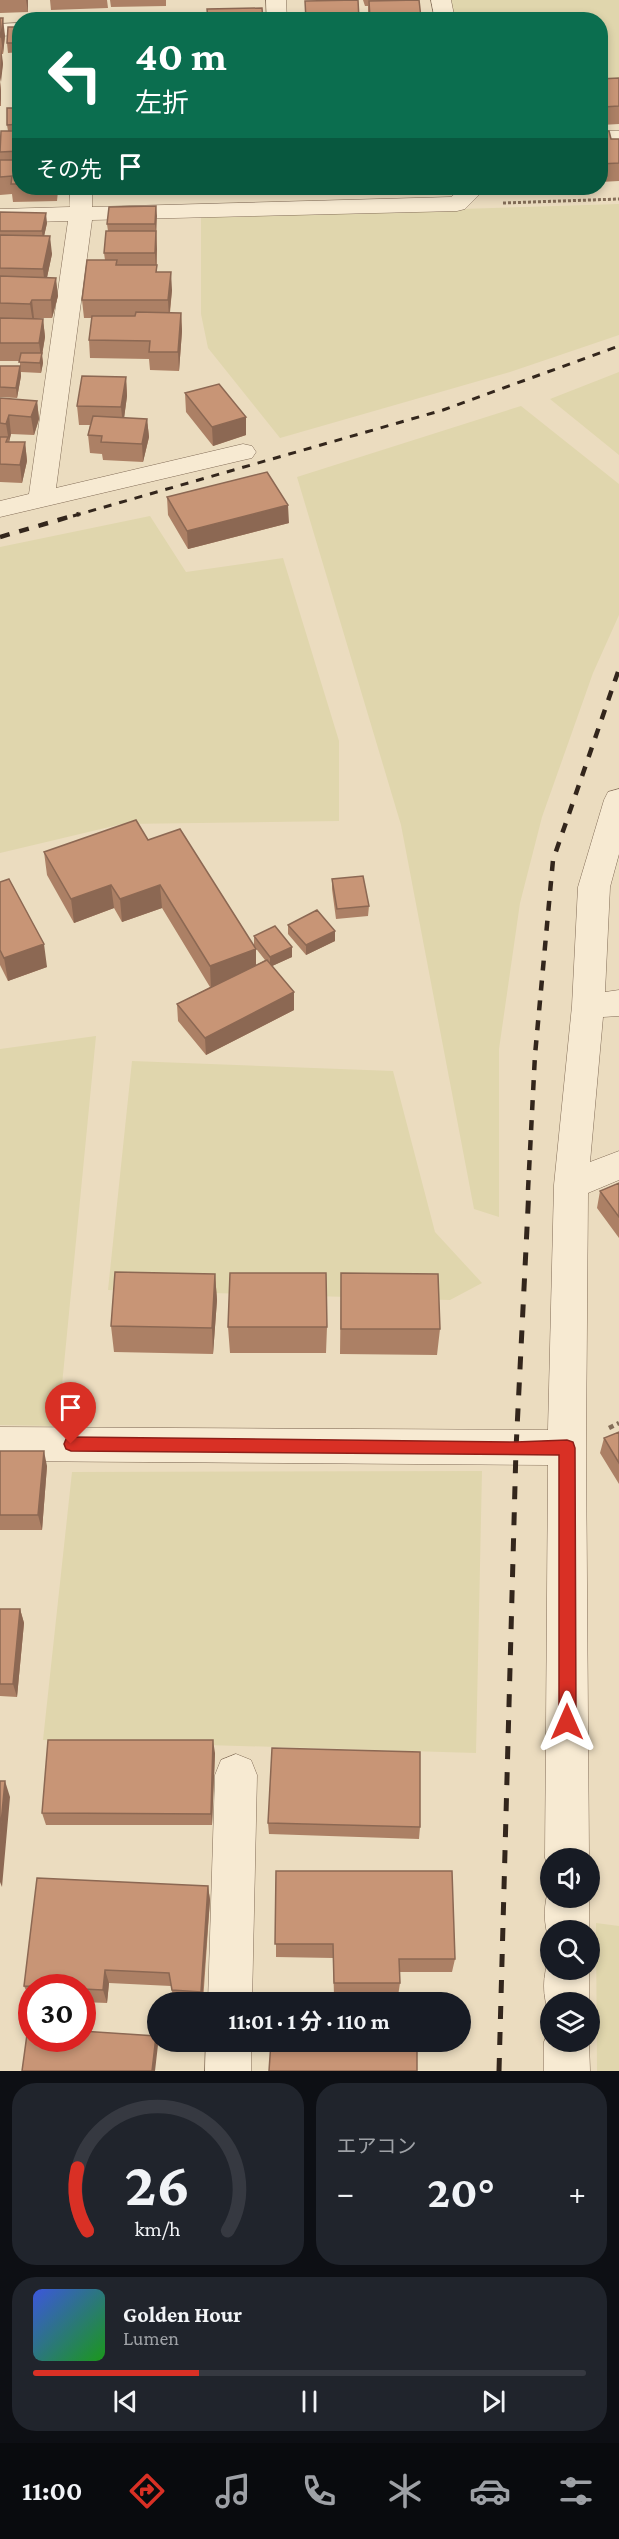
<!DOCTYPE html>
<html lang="ja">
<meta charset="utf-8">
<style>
:root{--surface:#171b24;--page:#20242c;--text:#f1f3f6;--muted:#9ea1a6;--line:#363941;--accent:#d93025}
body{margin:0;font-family:"Crimson Pro","Noto Sans JP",serif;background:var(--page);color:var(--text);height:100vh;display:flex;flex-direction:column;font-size:22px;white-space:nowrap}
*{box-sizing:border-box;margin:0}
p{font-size:20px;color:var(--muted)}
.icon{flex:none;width:33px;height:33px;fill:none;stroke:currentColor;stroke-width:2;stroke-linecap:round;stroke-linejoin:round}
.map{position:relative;height:2071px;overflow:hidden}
.side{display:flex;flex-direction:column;gap:12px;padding:12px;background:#0d0f14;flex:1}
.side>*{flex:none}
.top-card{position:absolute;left:12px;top:12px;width:596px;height:183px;border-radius:24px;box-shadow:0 3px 9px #0003;background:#0b6e4f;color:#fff;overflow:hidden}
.controls{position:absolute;left:540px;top:1848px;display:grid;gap:12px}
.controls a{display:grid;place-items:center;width:60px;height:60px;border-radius:50%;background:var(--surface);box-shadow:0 3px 9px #0003;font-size:30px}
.speed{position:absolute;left:18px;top:1974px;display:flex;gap:12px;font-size:30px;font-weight:700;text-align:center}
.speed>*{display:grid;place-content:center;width:78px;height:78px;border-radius:50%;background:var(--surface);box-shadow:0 3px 9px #0003;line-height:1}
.speed .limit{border:9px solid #d22;background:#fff;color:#111}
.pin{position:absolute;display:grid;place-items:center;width:51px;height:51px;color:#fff;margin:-62px -26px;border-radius:50% 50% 50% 0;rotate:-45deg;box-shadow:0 0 6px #0007}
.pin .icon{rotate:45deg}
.me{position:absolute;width:66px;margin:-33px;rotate:0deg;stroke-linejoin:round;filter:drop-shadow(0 0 4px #0008)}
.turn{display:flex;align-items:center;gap:21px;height:126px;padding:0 24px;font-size:27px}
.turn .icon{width:78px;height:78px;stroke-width:2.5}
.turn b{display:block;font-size:42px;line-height:51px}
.then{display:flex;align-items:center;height:57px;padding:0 24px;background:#0003;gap:12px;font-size:22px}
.big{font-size:45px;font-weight:700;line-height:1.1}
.side .card{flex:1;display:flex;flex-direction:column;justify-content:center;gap:9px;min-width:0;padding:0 21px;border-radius:24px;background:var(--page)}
.side .dial{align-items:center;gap:0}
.dial svg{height:156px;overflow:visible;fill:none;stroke:var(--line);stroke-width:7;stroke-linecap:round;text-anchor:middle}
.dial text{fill:var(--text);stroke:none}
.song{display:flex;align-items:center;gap:18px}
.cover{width:72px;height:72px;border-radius:9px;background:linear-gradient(135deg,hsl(230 70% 55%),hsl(120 70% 35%))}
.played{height:6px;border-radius:3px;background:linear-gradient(90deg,var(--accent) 30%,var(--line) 30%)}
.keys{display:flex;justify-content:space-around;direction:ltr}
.heat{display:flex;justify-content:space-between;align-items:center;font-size:33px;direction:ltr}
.side .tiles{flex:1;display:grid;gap:12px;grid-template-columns:1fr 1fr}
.card:last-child{grid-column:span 2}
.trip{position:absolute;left:147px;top:1992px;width:324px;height:60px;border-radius:30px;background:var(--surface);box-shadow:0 3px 9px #0003;font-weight:700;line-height:60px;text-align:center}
.dock{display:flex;height:96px;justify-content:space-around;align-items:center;background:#090b0e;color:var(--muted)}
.dock .icon{width:42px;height:42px}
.dock .on{color:var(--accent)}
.dock b{font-size:27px;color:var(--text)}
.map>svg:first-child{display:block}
</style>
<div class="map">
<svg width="619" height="2071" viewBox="0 0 619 2071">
<rect width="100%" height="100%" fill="#ebdcbf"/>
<path fill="#e0d6ad" d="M450,0H619V93H600V20L454,19Z
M619,204V335L510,372L280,438L208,348L201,314V217Z
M619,372V455L550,399Z
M521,406L619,484V615L593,673L542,817L520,903L499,1049V1217L474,1209L401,825L297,477Z
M150,516L186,572L283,558L339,741V821L122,824L0,853V547Z
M96,1036L58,1426L0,1425V1049Z
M132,1061L393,1071L435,1232L482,1283L450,1300L108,1290Z
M482,1471L476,1753L43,1740L72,1472Z
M596,1923L619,1926V2071H597Z"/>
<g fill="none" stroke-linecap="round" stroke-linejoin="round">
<defs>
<path id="minor" d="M266,0H286L287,20H267Z
M431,0H451L455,20H435Z
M20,23V35L0,36V24Z
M600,131H619V145H600Z
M70,188H92V207L451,197L462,188H486L465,209L457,211L92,220L56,488L243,444L252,446L256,452L252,458L243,460L0,517V501L29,494L68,221L0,223V209L70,207Z
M619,789V854L610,887L605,992L619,990V1016L603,1017L590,1162L619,1151V1180L588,1193L586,1447L589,1858H550V1870L545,1858L548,1465L0,1461V1427L548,1430L554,1185L572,1006L578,887L604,800L608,792Z
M236,1754L251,1760L257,1775L252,2002H208L215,1775L221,1760Z
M550,1885V1898H589V1930H550V1943C543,1924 543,1904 550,1885Z
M550,1956V1970H589V2002H550V2016C542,1996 542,1976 550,1956Z
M550,2027V2042H589L590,2071H544V2042Z
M206,2042H251V2071H205Z"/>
</defs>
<use href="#minor" stroke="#836d58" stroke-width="1"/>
<path stroke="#836d58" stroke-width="3" stroke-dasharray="3 2" stroke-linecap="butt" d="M503,203L619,199"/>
<path stroke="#836d58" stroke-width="4.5" stroke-dasharray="5 4" stroke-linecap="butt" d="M609,1428L619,1423"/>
<use href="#minor" fill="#f7ead2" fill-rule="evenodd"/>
<path stroke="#33261c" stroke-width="3" stroke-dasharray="8 8" stroke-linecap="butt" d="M73,516L443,410L619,346"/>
<path stroke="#33261c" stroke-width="4.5" stroke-dasharray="10 10" stroke-linecap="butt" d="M0,537L79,514
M528,1190L535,1055L553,860L619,669"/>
<path stroke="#33261c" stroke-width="5" stroke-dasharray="13 13" stroke-linecap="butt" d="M499,2071L516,1449L529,1188"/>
</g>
<path fill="#ac8065" d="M0,0H28V12L0,13Z
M50,0H107L108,8L51,10Z
M110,0H166V6L111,7Z
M363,0H419L421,20H368V6H365Z
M0,18L5,36L3,54H1L3,64L0,82L1,91V106H0Z
M20,27V52L8,53L7,43Z
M19,52L20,102L18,70Z
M619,78V124L601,125L600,79Z
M20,108V188H68V191H58L57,201L13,202L12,194L0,195V146L8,131L7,125Z
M600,131L611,139H619V181L600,182Z
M112,188H173V195H113Z
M210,188H260V191H210Z
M313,188H350L314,189Z
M156,206L157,272L172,290L170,313H181L182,331L179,371L150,370L149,359L90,358L89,340L92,318H84L82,300L105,260L104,253L108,231L107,224Z
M0,212L47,223L44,236L52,254L47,277L58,296L52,318H34L43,319L45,337L42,355L43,363L41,373L21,372V376L17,398L0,397V366H20V361H0Z
M126,377L127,396L124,418L147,419L149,437L143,462L103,460L102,454L90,453L88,435L90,425H79L77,406Z
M185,393L246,417V435L213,446L186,412Z
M0,398L37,401L39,419L34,435L11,434L9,442H25L27,461L22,483L0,482Z
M167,497L289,523L188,549L168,515Z
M148,840L256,965L265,960L254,946V936L292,947V957L272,966L294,992V1010L206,1055L178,1021L177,1004L210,987L162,908L122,922L114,908L74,923L47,875L44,852Z
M332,879L369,906L368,916L336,919L332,889Z
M0,882L47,967L8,981L0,965Z
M288,925L335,931V941L306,955L288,934Z
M619,1183V1238L597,1208L600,1191Z
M341,1273L440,1329L437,1355L340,1354Z
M215,1274L217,1300L213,1354L114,1352L111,1326Z
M228,1327H327L326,1353H230Z
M619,1432V1484L600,1453L604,1438Z
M0,1451L47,1466L42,1530H0Z
M0,1609H20L24,1623L17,1697L0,1696Z
M215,1753L212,1825H46L42,1813Z
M268,1823L420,1827L419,1839L269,1834Z
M276,1871L455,1959L452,1972H400V1983L398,1996H334L333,1958L276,1957Z
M208,1886L210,1900L203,2002H174L171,1986L109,1983L107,2003L82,2002V1988H32V1999H30L24,1986Z"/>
<path fill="#8c6853" d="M26,0H28V12Z
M3,18L5,36L3,54L1,37Z
M1,46L3,64L1,82L0,77Z
M0,81L1,91V106L0,99Z
M156,206L157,216L156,234L155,224Z
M46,213L47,223L43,241L42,231Z
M156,231L157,249L156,271L155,253Z
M50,236L52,254L45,287L43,269Z
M171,272L172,290L169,318L168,300Z
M56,278L58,296L52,318L51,300Z
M32,300L34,318L33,323L30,304Z
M181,313L182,331L179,371L178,352Z
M43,319L45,337L42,355L43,363L41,373L40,363L41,358L39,343Z
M20,366L21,376L17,398L16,388Z
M126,377L127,396L123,426L121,407Z
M37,401L39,419L34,435L31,417Z
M9,415L11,434L9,442L6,424Z
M246,417V435L213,446L212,427Z
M147,419L149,437L143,462L142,444Z
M25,442L27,461L22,483L20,465Z
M288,505L289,523L188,549L187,531Z
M111,885L114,908L74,923L71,899Z
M160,885L162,908L122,922L120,899Z
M335,931V941L306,955V945Z
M44,944L47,967L8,981L4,958Z
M292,947V957L270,967V957Z
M256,949V972L211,989L210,966Z
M294,992V1010L206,1055L205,1038Z
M215,1274L217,1300L213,1354L212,1328Z
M44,1451L47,1466L42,1530L38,1515Z
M20,1609L24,1623L17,1697L13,1684Z
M213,1740L215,1753L212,1825L211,1814Z
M5,1781L10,1797L2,1887L0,1882V1834Z
M208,1886L210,1900L202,2002L201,1992Z
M105,1970L109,1983L107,2003L103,1990Z
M156,2036L158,2045L155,2071H152Z"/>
<path fill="#c89576" stroke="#8c6853" stroke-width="1.5" d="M358,0L359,20H306L305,1Z
M419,0L421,18L370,19L369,1Z
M262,8L263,20H208L207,9Z
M69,17V20H23V18Z
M0,18H3L1,37H0Z
M8,27H20V43H7Z
M19,52L20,70H18Z
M619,78V106L603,107L600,100V79Z
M7,108H20V124L7,125Z
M1,131H20V151L0,152Z
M600,131H609L611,139H619V163L600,164Z
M0,160H20V184H11L12,176L0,177Z
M156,206L155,224H107L109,207Z
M0,212L46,213L42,231H0Z
M106,231H156L155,253H104Z
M0,235L50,236L43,269L0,268Z
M87,260H117L116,265H157L156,272H171L168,300H82Z
M0,276L56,278L51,300H32L30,304L0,303Z
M136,312L181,313L178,352H149L150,341L89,340L92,316H135Z
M0,318L43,319L39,343H0Z
M21,353H42L40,363L19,362Z
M0,366H20L16,388L0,387Z
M82,376L126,377L121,407L77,406Z
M219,384L246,417L212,427L185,393Z
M0,398L37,401L31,417L9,415L6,424L0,423Z
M93,416L147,419L142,444L101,442L102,436L88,435Z
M0,437H8L6,442H25L20,465L0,464Z
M267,472L288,505L187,531L167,497Z
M136,820L148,840L180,829L256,949L210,966L160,885L120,899L111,885L71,899L44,852Z
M363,876L369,906L337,909L332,879Z
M9,879L44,944L4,958L0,950V882Z
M317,910L335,931L306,945L288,925Z
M275,926L292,947L270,957L254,936Z
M267,960L294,992L205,1038L177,1004Z
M619,1183V1217L600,1191Z
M115,1272L215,1274L212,1328L111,1326Z
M230,1273H326L327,1327H228Z
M341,1273L438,1274L440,1329H341Z
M619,1432V1463L604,1438Z
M0,1451H44L38,1515H0Z
M0,1609H20L13,1684H0Z
M48,1740H213L211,1814L42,1813Z
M272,1748L420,1752V1827L268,1823Z
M0,1781H5L0,1834Z
M276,1871H452L455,1959H399L400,1983H334L333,1944H275Z
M37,1878L208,1886L201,1992L172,1990L169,1973L105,1970L103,1990L82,1989V1988L24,1986Z
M28,2027L32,2028V2038H82V2031L156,2036L152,2071H22Z
M271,2042H375L417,2044V2071H269Z"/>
<path fill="#d93025" stroke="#8d1f18" stroke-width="1.5" d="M71,1437L516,1442L567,1440L573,1442L575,1448L576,1722L573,1728L567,1730L561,1728L559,1722V1455L71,1451L66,1449L64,1444L66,1439Z"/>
</svg>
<div class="controls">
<a><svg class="icon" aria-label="sound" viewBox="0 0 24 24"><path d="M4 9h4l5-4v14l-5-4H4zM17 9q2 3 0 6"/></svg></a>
<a><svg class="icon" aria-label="search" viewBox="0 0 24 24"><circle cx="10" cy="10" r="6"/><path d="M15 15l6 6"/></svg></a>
<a><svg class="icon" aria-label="layers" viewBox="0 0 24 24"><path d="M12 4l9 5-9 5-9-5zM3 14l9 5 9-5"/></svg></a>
</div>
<div class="speed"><div class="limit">30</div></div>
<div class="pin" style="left:71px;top:1444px;background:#d93025"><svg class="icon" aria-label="arrive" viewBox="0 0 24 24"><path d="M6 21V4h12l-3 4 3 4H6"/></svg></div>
<svg class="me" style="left:567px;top:1722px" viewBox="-20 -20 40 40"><path d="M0-17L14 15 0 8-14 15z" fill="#d93025" stroke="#fff" stroke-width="4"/></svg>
<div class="trip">11:01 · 1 分 · 110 m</div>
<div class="top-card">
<div class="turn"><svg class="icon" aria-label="left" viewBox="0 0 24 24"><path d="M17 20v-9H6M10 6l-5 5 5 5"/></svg><div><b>40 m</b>左折</div></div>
<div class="then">その先<svg class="icon" aria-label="arrive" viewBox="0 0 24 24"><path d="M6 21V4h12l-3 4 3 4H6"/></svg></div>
</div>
</div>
<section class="side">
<div class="tiles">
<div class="card dial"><svg viewBox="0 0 100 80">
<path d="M14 69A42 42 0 1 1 86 69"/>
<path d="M14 69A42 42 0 0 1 9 37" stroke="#d93025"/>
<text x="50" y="56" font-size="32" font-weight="700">26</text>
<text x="50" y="72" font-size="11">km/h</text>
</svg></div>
<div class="card"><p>エアコン</p>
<div class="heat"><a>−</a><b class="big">20°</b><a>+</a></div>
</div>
<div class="card">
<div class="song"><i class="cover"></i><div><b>Golden Hour</b><p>Lumen</p></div></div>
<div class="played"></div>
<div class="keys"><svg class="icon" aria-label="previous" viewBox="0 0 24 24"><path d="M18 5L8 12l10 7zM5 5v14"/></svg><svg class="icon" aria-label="pause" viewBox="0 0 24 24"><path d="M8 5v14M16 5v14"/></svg><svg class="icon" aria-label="next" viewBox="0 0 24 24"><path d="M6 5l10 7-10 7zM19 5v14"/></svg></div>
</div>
</div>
</section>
<nav class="dock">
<b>11:00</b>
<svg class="icon on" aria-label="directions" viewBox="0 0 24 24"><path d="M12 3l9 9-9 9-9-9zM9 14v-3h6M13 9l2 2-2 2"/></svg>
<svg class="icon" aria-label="music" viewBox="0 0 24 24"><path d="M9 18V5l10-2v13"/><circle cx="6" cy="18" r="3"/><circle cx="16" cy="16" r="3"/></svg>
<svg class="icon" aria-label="phone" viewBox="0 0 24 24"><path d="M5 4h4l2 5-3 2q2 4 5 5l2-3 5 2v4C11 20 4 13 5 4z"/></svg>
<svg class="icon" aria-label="climate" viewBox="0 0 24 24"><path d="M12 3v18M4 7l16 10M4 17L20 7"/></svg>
<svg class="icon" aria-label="car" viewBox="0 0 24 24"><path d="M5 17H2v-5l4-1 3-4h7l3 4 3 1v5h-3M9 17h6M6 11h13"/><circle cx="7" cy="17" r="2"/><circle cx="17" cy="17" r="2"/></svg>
<svg class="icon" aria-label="filters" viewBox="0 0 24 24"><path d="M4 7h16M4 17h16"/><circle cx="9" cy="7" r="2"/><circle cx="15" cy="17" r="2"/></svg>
</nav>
